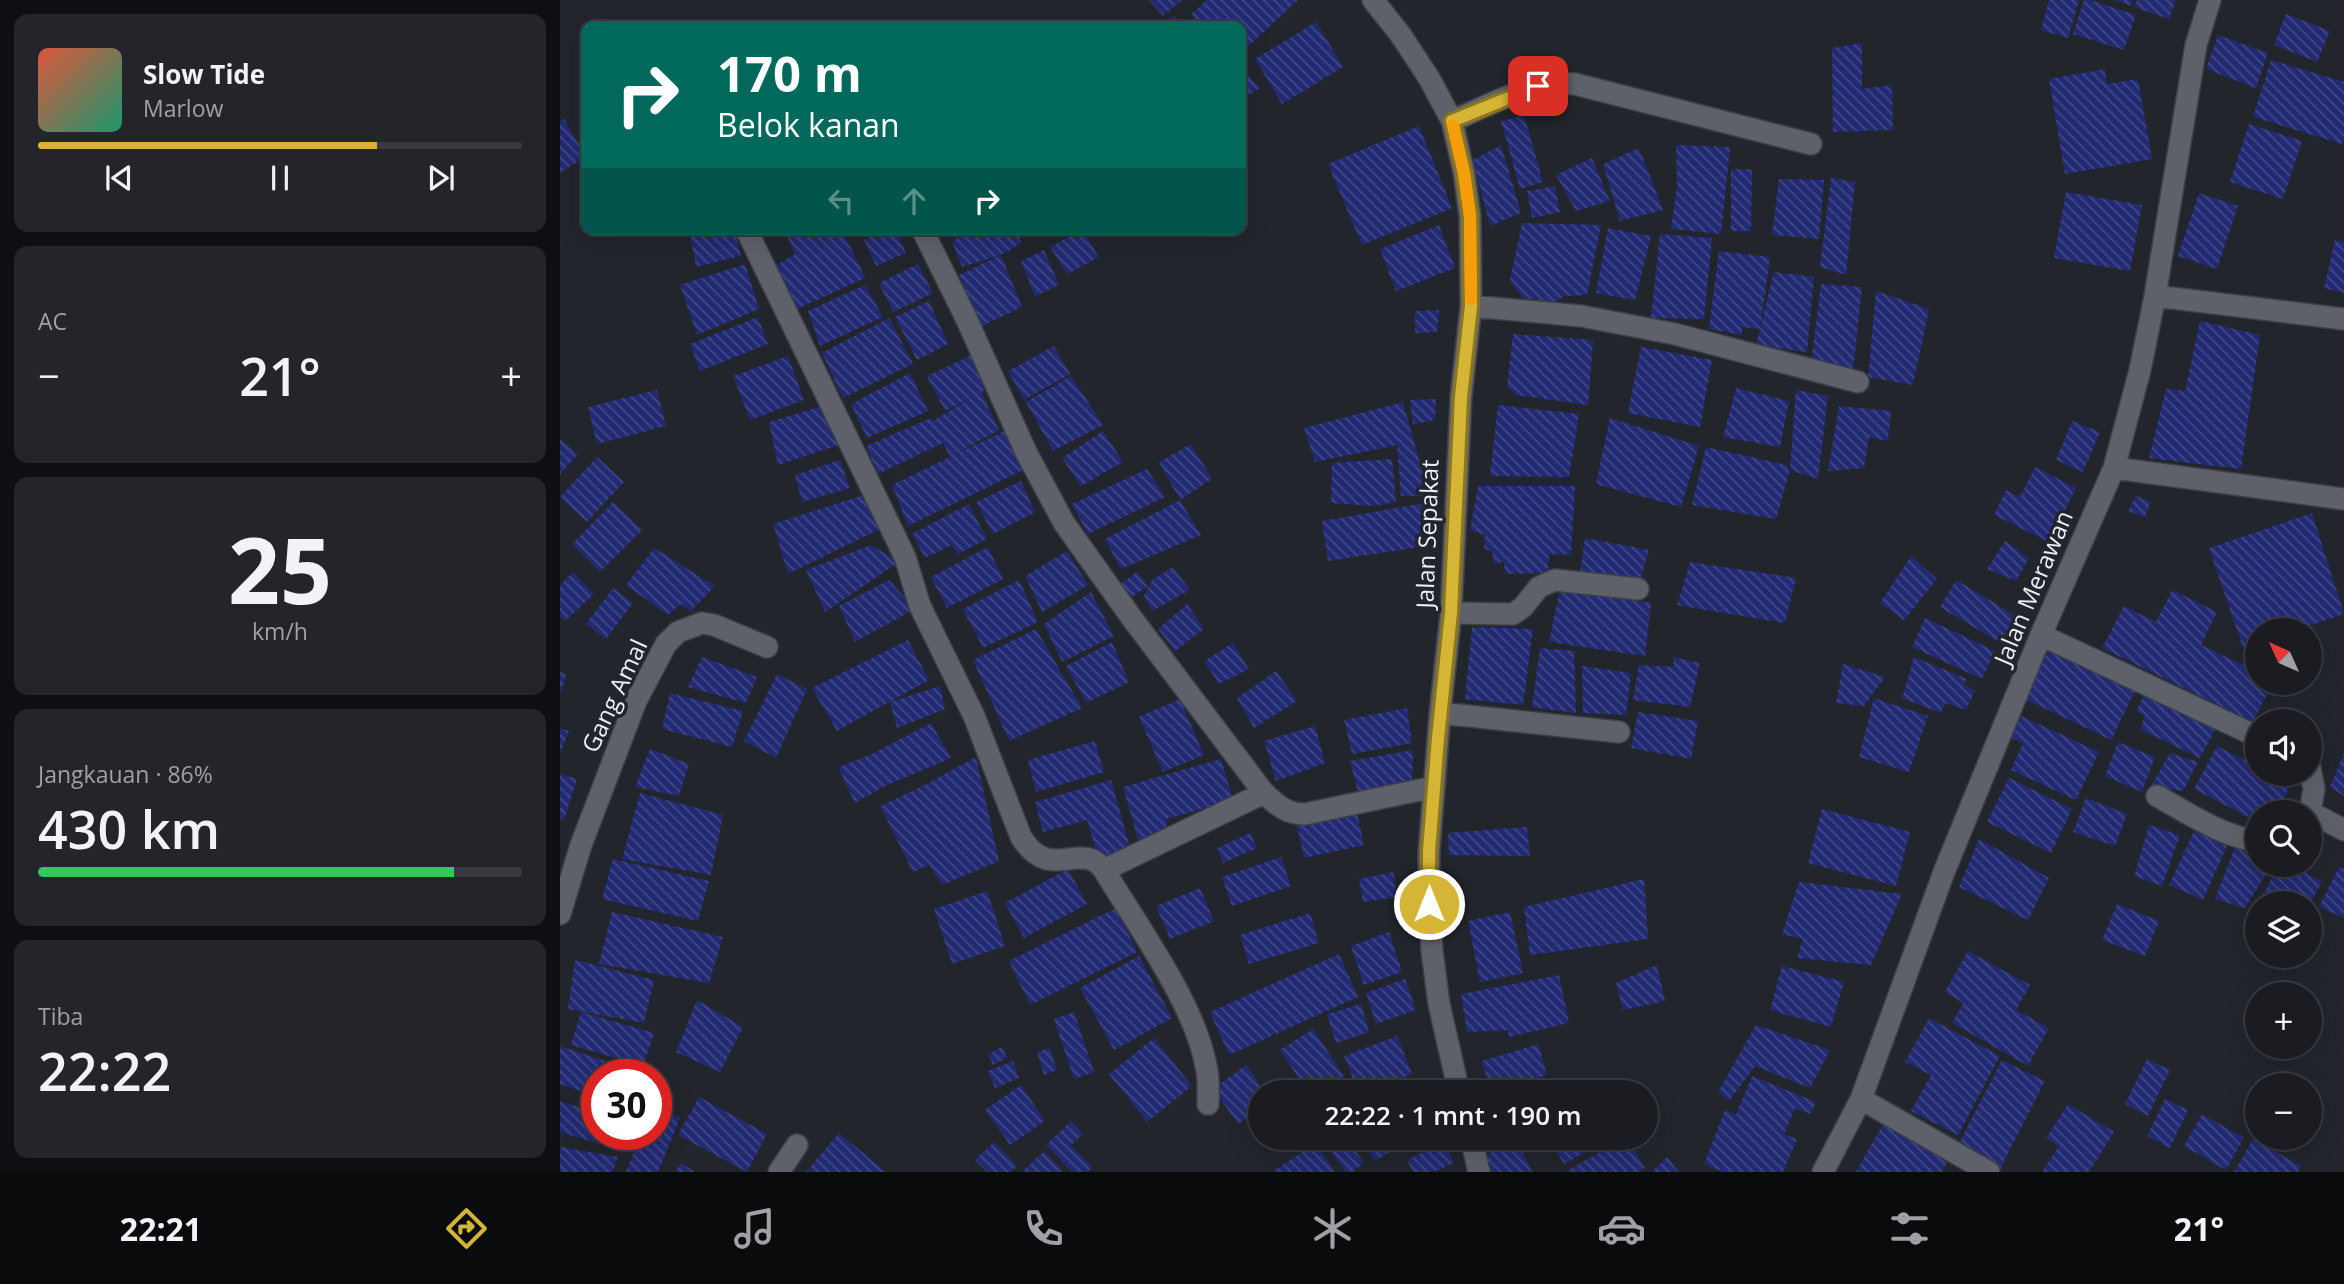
<!DOCTYPE html>
<html lang="id">
<meta charset="utf-8">
<style>
:root{--surface:#1a1c21;--page:#23252a;--text:#f1f3f6;--muted:#9fa1a5;--line:#383a3f;--accent:#d5b535}
body{margin:0;font-family:"Open Sans",sans-serif;background:var(--page);color:var(--text);height:100vh;display:flex;flex-direction:column;font-size:26px;white-space:nowrap}
*{box-sizing:border-box;margin:0}
p{font-size:23px;color:var(--muted)}
.icon{flex:none;width:38px;height:38px;fill:none;stroke:currentColor;stroke-width:2;stroke-linecap:round;stroke-linejoin:round}
.map{position:relative;flex:1;overflow:hidden}
.panel{display:flex;flex-direction:column;gap:14px;padding:14px;background:#0e0f12;width:560px}
.panel>*{flex:none}
.hud{position:absolute;left:21px;top:21px;width:665px;height:214px;border-radius:14px;box-shadow:0 7px 28px #0002,0 0 0 2px var(--line);background:#00695c;color:#fff;overflow:hidden}
.needle{width:46px;rotate:315deg}
.controls{position:absolute;left:1685px;top:618px;display:grid;gap:14px}
.controls a{display:grid;place-items:center;width:77px;height:77px;border-radius:50%;background:var(--surface);box-shadow:0 7px 28px #0002,0 0 0 2px var(--line);font-size:35px}
.speed{position:absolute;left:21px;top:1059px;display:flex;gap:14px;font-size:35px;font-weight:700;text-align:center}
.speed>*{display:grid;place-content:center;width:91px;height:91px;border-radius:50%;background:var(--surface);box-shadow:0 7px 28px #0002,0 0 0 2px var(--line);line-height:1}
.speed .limit{border:10px solid #d22;background:#fff;color:#111}
.pin{position:absolute;display:grid;place-items:center;width:60px;height:60px;color:#fff;margin:-30px;border-radius:14px;box-shadow:0 4px 10px #0006}
.me{position:absolute;width:77px;margin:-38px;rotate:0deg;stroke-linejoin:round;filter:drop-shadow(0 0 5px #0008)}
.turn{display:flex;align-items:center;gap:24px;height:147px;padding:0 21px;font-size:32px}
.turn .icon{width:91px;height:91px;stroke-width:2.5}
.turn b{display:block;font-size:49px;line-height:60px}
.lanes{display:flex;align-items:center;height:66px;padding:0 21px;background:#0003;justify-content:center;gap:35px;direction:ltr}
.lanes .off{opacity:.35}
.big{font-size:52px;font-weight:600;line-height:1.1}
.panel .tile{flex:1;display:flex;flex-direction:column;justify-content:center;gap:10px;min-width:0;padding:0 24px;border-radius:14px;background:var(--page)}
.panel .dial{align-items:center;gap:0}
.dial b{font-size:91px;line-height:1}
.song{display:flex;align-items:center;gap:21px}
.cover{width:84px;height:84px;border-radius:10px;background:linear-gradient(135deg,hsl(10 70% 55%),hsl(160 70% 35%))}
.played{height:7px;border-radius:4px;background:linear-gradient(90deg,var(--accent) 70%,var(--line) 70%)}
.keys{display:flex;justify-content:space-around;direction:ltr}
.heat{display:flex;justify-content:space-between;align-items:center;font-size:38px;direction:ltr}
.charge{height:10px;border-radius:5px;background:linear-gradient(90deg,#34c759 86%,var(--line) 0)}
.trip{position:absolute;left:688px;top:1080px;width:410px;height:70px;border-radius:35px;background:var(--surface);box-shadow:0 7px 28px #0002,0 0 0 2px var(--line);font-weight:600;line-height:70px;text-align:center}
.tabs{display:flex;height:112px;justify-content:space-around;align-items:center;background:#0a0b0d;color:var(--muted)}
.tabs .icon{width:49px;height:49px}
.tabs .selected{color:var(--accent)}
.tabs b{font-size:32px;color:var(--text)}
main{display:flex;flex:1;min-height:0}
.map>svg:first-child{display:block}
</style>
<main>
<section class="panel">
<div class="tile">
<div class="song"><i class="cover"></i><div><b>Slow Tide</b><p>Marlow</p></div></div>
<div class="played"></div>
<div class="keys"><svg class="icon" aria-label="previous" viewBox="0 0 24 24"><path d="M18 5L8 12l10 7zM5 5v14"/></svg><svg class="icon" aria-label="pause" viewBox="0 0 24 24"><path d="M8 5v14M16 5v14"/></svg><svg class="icon" aria-label="next" viewBox="0 0 24 24"><path d="M6 5l10 7-10 7zM19 5v14"/></svg></div>
</div>
<div class="tile"><p>AC</p>
<div class="heat"><a>−</a><b class="big">21°</b><a>+</a></div>
</div>
<div class="tile dial"><b>25</b><p>km/h</p></div>
<div class="tile"><p>Jangkauan · 86%</p><b class="big">430 km</b><div class="charge"></div></div>
<div class="tile"><p>Tiba</p><b class="big">22:22</b></div>
</section>
<div class="map">
<svg width="1784" height="1172" viewBox="0 0 1784 1172">
<defs>
<pattern id="building-back-hatch" width="6" height="6" patternUnits="userSpaceOnUse" patternTransform="scale(1.75)"><rect width="6" height="6" fill="#222a73"/><path d="M-1 5l2 2M0 0l6 6M5-1l2 2" fill="none" stroke="#424987"/></pattern>
</defs>
<rect width="100%" height="100%" fill="#22252c"/>
<path fill="url(#building-back-hatch)" d="M589,0H622L603,16Z
M647,0H738L681,53V26H642L631,14Z
M1489,0H1519L1508,38L1481,30Z
M1524,0H1530L1576,15L1564,50L1513,34Z
M1554,0H1573L1571,6Z
M1577,0H1616L1609,19L1574,7Z
M1726,14L1770,31L1757,62L1714,45Z
M614,16L623,26H603Z
M756,22L783,67L722,104L695,59Z
M1658,35L1708,53L1696,88L1646,69Z
M1302,43V89L1332,85L1333,130L1273,132L1272,48Z
M1711,60L1784,82V136L1782,144L1693,117Z
M681,67L700,88L681,100Z
M1545,69L1547,84L1578,79L1592,159L1505,174L1489,79Z
M964,115L983,182L960,189L941,121Z
M4,119L26,156L0,173V121Z
M1689,124L1742,141L1723,199L1670,182Z
M859,126L892,208L802,245L768,164Z
M941,145L961,213L930,226L913,160Z
M1116,145L1170,147L1161,234L1111,229L1117,186Z
M1079,148L1103,210L1060,221L1043,164Z
M1032,158L1050,201L1016,211L996,175Z
M1171,169H1192L1191,231H1171Z
M1271,178L1295,182L1286,275L1260,267Z
M1219,179L1264,180L1259,239L1212,235Z
M995,186L1000,212L972,218L967,191Z
M1506,192L1582,205L1570,271L1494,258Z
M1639,193L1678,206L1657,269L1618,256Z
M962,223L1041,225L1027,295L1004,296L995,302L963,298L950,280Z
M879,225L895,268L836,291L820,249Z
M1048,228L1091,236L1075,300L1036,293Z
M151,229H174L181,256L136,267L130,234Z
M224,229H282L305,278L237,309L217,265L235,254Z
M328,229H336L346,253L316,266L304,240Z
M383,229H397L387,237Z
M409,229H454L462,243L441,255L402,267L392,242Z
M522,230L539,257L507,274L490,247Z
M1100,234L1152,238L1144,319L1091,318Z
M1775,240L1784,242V293L1764,288Z
M484,250L499,285L475,296L461,261Z
M1159,251L1210,257L1200,329L1182,327V335L1149,329Z
M441,255L462,307L420,327L399,275Z
M185,264L199,309L137,335L120,285Z
M358,264L373,293L333,312L319,283Z
M1214,272L1254,277L1247,352L1196,345Z
M1261,284L1302,287L1293,373L1251,363Z
M305,285L323,317L260,346L248,311Z
M1316,291L1369,309L1353,385L1308,377Z
M369,301L388,344L357,360L335,317Z
M879,310L877,332L855,333V311Z
M198,317L208,344L140,371L130,344Z
M329,318L353,364L283,398L262,353Z
M1640,321L1700,335L1681,469L1589,458L1606,389L1625,391Z
M953,334L1033,340L1028,405L956,395L947,387Z
M494,346L510,374L464,400L448,371Z
M1081,347L1152,360L1140,427L1068,413Z
M412,355L427,389L421,392L439,430L395,454L445,431L465,469L348,526L332,485L390,457L383,443L318,474L306,446L371,418L373,421L414,396L385,411L367,376Z
M228,356L244,400L190,420L173,376Z
M350,373L368,411L307,438L291,404Z
M511,376L543,425L493,451L466,402Z
M1176,388L1229,401L1220,447L1163,437Z
M97,390L106,426L37,444L28,407Z
M1236,390L1268,396L1258,479L1230,470Z
M876,399L875,420L853,424L850,400Z
M843,402L869,496H841L837,445L755,462L744,428Z
M938,405L1019,414L1009,477L930,476Z
M263,406L279,445L218,465L209,422Z
M1279,406L1331,411L1328,441L1309,437L1304,468L1268,471Z
M1050,418L1139,446L1121,507L1036,484Z
M1512,421L1540,432L1523,472L1496,460Z
M543,431L563,462L521,486L502,458Z
M0,439L18,454L0,474Z
M631,444L652,479L620,500L641,535L561,569L545,539L620,500L599,462Z
M1146,447L1227,465L1230,470L1216,519L1132,505Z
M37,457L64,482L27,522L0,497Z
M832,459L836,502L813,506L771,503L772,463Z
M280,460L290,488L242,502L235,475Z
M1475,467L1516,488L1489,542L1434,515L1446,490L1460,497Z
M587,469L605,497L528,534L512,504Z
M461,481L475,512L433,534L416,502Z
M918,486H1015L1011,555L989,554L988,573L945,574L944,562L934,564L932,551L924,549L925,535L910,530Z
M304,495L320,529L228,574L213,524Z
M1576,496L1591,502L1585,517L1568,511Z
M53,502L82,530L40,572L12,544Z
M870,502L873,545L768,561L762,521Z
M409,504L427,539L398,554L392,545L365,558L352,534Z
M1752,513L1784,614L1737,630H1698V643L1683,648L1649,548Z
M1025,538L1089,550L1080,581L1020,574Z
M1445,541L1469,558L1456,581L1427,569Z
M311,545L339,562L265,612L246,570Z
M428,547L443,579L387,608L371,577Z
M94,548L155,586L131,611L121,604L108,615L66,585Z
M507,551L528,585L482,612L465,576Z
M1351,556L1377,579L1344,620L1320,603Z
M1130,562L1236,578L1225,623L1117,605Z
M613,567L630,590L592,611L584,596L592,580Z
M13,572L34,594L5,621L0,616V585Z
M577,572L588,586L570,598L560,584Z
M329,580L355,609L295,642L279,606Z
M459,580L478,622L423,648L403,609Z
M1396,580L1456,616L1440,643L1380,607Z
M53,588L73,603L46,639L26,624Z
M1000,589L1091,603L1085,656L989,642Z
M1612,590L1657,612L1641,645L1698,672V682H1713L1693,722L1542,648L1564,606L1596,622Z
M531,592L554,636L502,662L484,624Z
M627,604L644,629L615,651L598,629Z
M1365,618L1435,651L1422,679L1352,647Z
M912,627L973,629L963,705L905,699Z
M476,629L522,708L449,741L413,660Z
M348,640L369,680L277,731L252,688Z
M552,642L569,682L526,703L506,666Z
M673,643L689,669L659,684L644,661Z
M1490,647L1576,689L1551,740L1465,699Z
M980,648L1014,651L1016,713L972,707Z
M142,657L197,677L186,703L128,687Z
M1113,657L1140,663L1130,707L1073,700L1079,665L1114,667Z
M1354,657L1407,679L1403,684L1415,691L1406,710L1385,703L1381,713L1342,698Z
M1283,664L1325,677L1304,706L1276,703Z
M1022,666L1071,673L1066,715L1023,713Z
M716,671L737,701L694,728L677,698Z
M0,672L6,674L1,692H0Z
M217,674L247,689L216,758L184,741Z
M380,686L385,709L337,728L330,702Z
M1586,691L1658,724L1640,758L1581,730L1584,715L1576,711Z
M110,693L183,711L172,747L102,729Z
M1314,698L1368,716L1349,772L1299,757Z
M620,699L644,755L603,772L579,717Z
M847,708L852,743L792,754L784,720Z
M1078,712L1138,721L1131,759L1071,748Z
M1459,715L1539,752L1516,800L1451,770L1463,743L1449,737Z
M371,723L391,758L325,786L295,803L278,767L310,755Z
M755,726L765,763L716,781L704,741Z
M0,728L9,731L0,753Z
M535,741L544,772L476,792L468,760Z
M1558,742L1595,757L1582,792L1545,776Z
M1657,746L1698,767V774H1710L1731,784L1717,812H1698V822L1634,789Z
M90,749L129,764L119,796L75,787Z
M853,750L852,784L799,796L790,761Z
M1610,753L1638,762L1623,791L1591,786Z
M1784,753V796L1770,787Z
M416,757L439,861L382,885L369,865L353,872L320,806L359,788Z
M661,759L673,800L606,819L609,831L578,840L563,787Z
M0,774L17,779L4,820L0,819Z
M1449,778L1512,809L1491,853L1427,822Z
M551,780L571,851L539,860L527,820L483,832L475,802Z
M80,793L163,815L151,875L62,859Z
M1526,798L1567,814L1555,846L1513,832Z
M1262,809L1350,832L1336,886L1248,863Z
M797,812L804,845L744,858L737,825Z
M1589,825L1620,835L1602,886L1574,876Z
M967,827L970,856L889,855L888,833Z
M1634,831L1667,846L1643,900L1609,885Z
M690,833L697,848L663,863L657,848Z
M1419,839L1489,878L1468,920L1399,887Z
M1677,842L1698,848V864H1712L1685,908L1655,899Z
M721,857L731,886L672,906L662,877Z
M53,859L149,881L138,921L42,899Z
M1720,864H1730L1762,882L1750,903H1698Z
M1779,867L1784,869V918L1759,907Z
M508,869L527,904L464,938L445,903Z
M834,872L836,897L803,902L799,879Z
M1084,879L1088,939L970,955L964,907Z
M1239,882L1342,894L1311,965L1237,958L1243,939L1222,934Z
M640,888L654,921L610,939L596,906Z
M427,891L445,946L392,964L374,909Z
M1557,904L1599,921L1585,956L1542,940Z
M1698,904V929L1687,924Z
M556,908L577,952L470,1005L449,961Z
M52,912L163,937L149,983L39,964Z
M950,912L963,973L920,982L908,921Z
M750,913L759,943L689,964L680,935Z
M829,932L842,972L804,985L791,946Z
M1408,951L1470,985L1456,1010L1489,1028L1468,1066L1392,1023L1403,1003L1385,992Z
M779,954L798,997L669,1055L650,1012Z
M579,956L612,1018L554,1050L520,988Z
M15,960L94,980L84,1023L8,1009Z
M1097,965L1105,1001L1063,1010L1056,983Z
M1222,966L1284,982L1271,1027L1210,1010Z
M999,975L1009,1023L949,1037L948,1030L907,1032L901,994Z
M845,979L856,1010L816,1024L806,993Z
M137,1000L183,1027L160,1072L116,1052Z
M801,1004L809,1032L776,1043L767,1014Z
M21,1012L94,1033L83,1066L11,1045Z
M514,1012L534,1072L514,1079L494,1019Z
M1369,1018L1440,1056L1398,1135L1351,1111L1371,1075L1345,1062Z
M1196,1025L1270,1050L1250,1088L1195,1066L1169,1101L1158,1092Z
M753,1029L784,1076L760,1092H748L720,1050Z
M837,1036L852,1074L805,1092H798L784,1056Z
M594,1038L632,1086L587,1122L549,1074Z
M978,1044L987,1075L931,1092L922,1061Z
M0,1046L57,1065L54,1074H37V1096L0,1084Z
M442,1047L447,1058L433,1065L428,1054Z
M490,1048L497,1070L484,1075L477,1052Z
M1587,1059L1610,1070L1588,1116L1565,1104Z
M1442,1060L1485,1081L1439,1171L1396,1149Z
M453,1061L459,1078L435,1088L428,1071Z
M686,1065L705,1092H700V1108L678,1124L653,1089Z
M1192,1076L1256,1102L1250,1114L1235,1108L1224,1134L1237,1139L1223,1172H1164L1144,1164L1165,1110L1176,1115Z
M461,1085L485,1121L450,1145L425,1110Z
M139,1097L207,1134L187,1172L118,1135Z
M1605,1099L1628,1110L1610,1148L1587,1136Z
M0,1101L37,1113V1134H50L47,1146L0,1132Z
M1508,1104L1554,1132L1529,1172H1482L1499,1146L1486,1138Z
M96,1106L120,1118L98,1172H66L81,1134H96Z
M1642,1114L1684,1138L1666,1170L1624,1146Z
M511,1121L523,1134L511,1145L532,1167L527,1172H512L486,1145Z
M1323,1124L1388,1160L1382,1172H1296Z
M279,1133L326,1172H246Z
M800,1138H852L815,1161Z
M989,1138H1051L1004,1164Z
M1065,1138H1068L1085,1168L1079,1172H1005Z
M1693,1139L1741,1166L1738,1172H1674Z
M787,1140L804,1163L792,1172H786L771,1152Z
M957,1140L972,1172H930L922,1157Z
M434,1142L457,1166L451,1172H427L415,1160Z
M884,1142L894,1163L874,1172H853L847,1160Z
M756,1143L775,1172H712Z
M0,1147L58,1157L52,1172H0Z
M484,1151L504,1172H462Z
M1107,1157L1119,1172H1092Z
M121,1163L135,1172H115Z"/>
<g fill="none" stroke-linecap="round" stroke-linejoin="round">
<defs>
<path id="street" d="M813,0L840,34L869,78L892,121L904,173L910,216L911,306L901,397L891,613L880,713L869,851V904L872,951L879,1004L899,1092
M892,121C930,105 974,79 1015,84L1251,144
M186,229L345,557L360,606L414,716L461,837C491,885 521,838 544,870C578,927 637,1006 647,1071C649,1082 648,1093 648,1104
M362,229L407,320L466,452L504,523L571,617L704,793C717,805 726,814 745,814L874,787
M1595,296L1784,319
M911,306L1021,316L1115,334L1298,382
M1554,468L1784,499
M891,613L953,614L963,607L979,587L995,580L1078,589
M1481,635L1698,737
M880,713L1059,732
M1750,768L1754,789L1750,812L1784,830
M1597,796C1628,813 1663,837 1698,841
M544,870L704,793
M0,914L21,845L76,701L106,644L118,632L142,623L154,625L207,647
M1301,1099L1429,1172
M911,1138L919,1172
M219,1172L237,1145
M1263,1172L1301,1099L1384,872L1481,635L1554,468L1580,370L1595,296L1636,45L1650,0"/>
</defs>
<use href="#street" stroke="#3d3f45" stroke-width="24"/>
<use href="#street" stroke="#5e6169" stroke-width="21"/>
</g>
<g fill="none" stroke-linecap="round" stroke-linejoin="round">
<defs>
<path id="route" d="M869,904V851L878,738L891,613L901,397L911,306L910,216L904,173L892,121L978,86"/>
</defs>
<use href="#route" stroke="#8a7622" stroke-width="18"/>
<use href="#route" stroke="#d5b535" stroke-width="12"/>
<path stroke="#f59e0b" stroke-width="12" d="M893,125L904,173L910,216L911,299"/>
</g>
<g text-anchor="middle" stroke-width="7" stroke-linejoin="round" paint-order="stroke">
<g font-size="24" fill="#eceef3" stroke="#22252c">
<text transform="translate(868 534) rotate(-88)" y="8">Jalan Sepakat</text>
<text transform="translate(1474 588) rotate(-67)" y="8">Jalan Merawan</text>
<text transform="translate(55 696) rotate(-65)" y="8">Gang Amal</text>
</g>
</g>
</svg>
<div class="controls">
<a><svg class="needle" viewBox="-14 -14 28 28"><path d="M0-13l5 13h-10z" fill="#e53935"/><path d="M0 13l5-13h-10z" fill="#9fa1a5"/></svg></a>
<a><svg class="icon" aria-label="sound" viewBox="0 0 24 24"><path d="M4 9h4l5-4v14l-5-4H4zM17 9q2 3 0 6"/></svg></a>
<a><svg class="icon" aria-label="search" viewBox="0 0 24 24"><circle cx="10" cy="10" r="6"/><path d="M15 15l6 6"/></svg></a>
<a><svg class="icon" aria-label="layers" viewBox="0 0 24 24"><path d="M12 4l9 5-9 5-9-5zM3 14l9 5 9-5"/></svg></a>
<a>+</a>
<a>−</a>
</div>
<div class="speed"><div class="limit">30</div></div>
<div class="pin" style="left:978px;top:86px;background:#d93025"><svg class="icon" aria-label="arrive" viewBox="0 0 24 24"><path d="M6 21V4h12l-3 4 3 4H6"/></svg></div>
<svg class="me" style="left:869px;top:904px" viewBox="-20 -20 40 40"><circle r="17" fill="#d5b535" stroke="#fff" stroke-width="3"/><path d="M0-11L8 9 0 5-8 9z" fill="#fff"/></svg>
<div class="trip">22:22 · 1 mnt · 190 m</div>
<div class="hud">
<div class="turn"><svg class="icon" aria-label="right" viewBox="0 0 24 24"><path d="M7 20v-9h11M14 6l5 5-5 5"/></svg><div><b>170 m</b>Belok kanan</div></div>
<div class="lanes"><svg class="icon off" aria-label="left" viewBox="0 0 24 24"><path d="M17 20v-9H6M10 6l-5 5 5 5"/></svg><svg class="icon off" aria-label="ahead" viewBox="0 0 24 24"><path d="M12 20V5M6 11l6-6 6 6"/></svg><svg class="icon" aria-label="right" viewBox="0 0 24 24"><path d="M7 20v-9h11M14 6l5 5-5 5"/></svg></div>
</div>
</div>
</main>
<nav class="tabs">
<b>22:21</b>
<svg class="icon selected" aria-label="directions" viewBox="0 0 24 24"><path d="M12 3l9 9-9 9-9-9zM9 14v-3h6M13 9l2 2-2 2"/></svg>
<svg class="icon" aria-label="music" viewBox="0 0 24 24"><path d="M9 18V5l10-2v13"/><circle cx="6" cy="18" r="3"/><circle cx="16" cy="16" r="3"/></svg>
<svg class="icon" aria-label="phone" viewBox="0 0 24 24"><path d="M5 4h4l2 5-3 2q2 4 5 5l2-3 5 2v4C11 20 4 13 5 4z"/></svg>
<svg class="icon" aria-label="climate" viewBox="0 0 24 24"><path d="M12 3v18M4 7l16 10M4 17L20 7"/></svg>
<svg class="icon" aria-label="car" viewBox="0 0 24 24"><path d="M5 17H2v-5l4-1 3-4h7l3 4 3 1v5h-3M9 17h6M6 11h13"/><circle cx="7" cy="17" r="2"/><circle cx="17" cy="17" r="2"/></svg>
<svg class="icon" aria-label="filters" viewBox="0 0 24 24"><path d="M4 7h16M4 17h16"/><circle cx="9" cy="7" r="2"/><circle cx="15" cy="17" r="2"/></svg>
<b>21°</b>
</nav>
